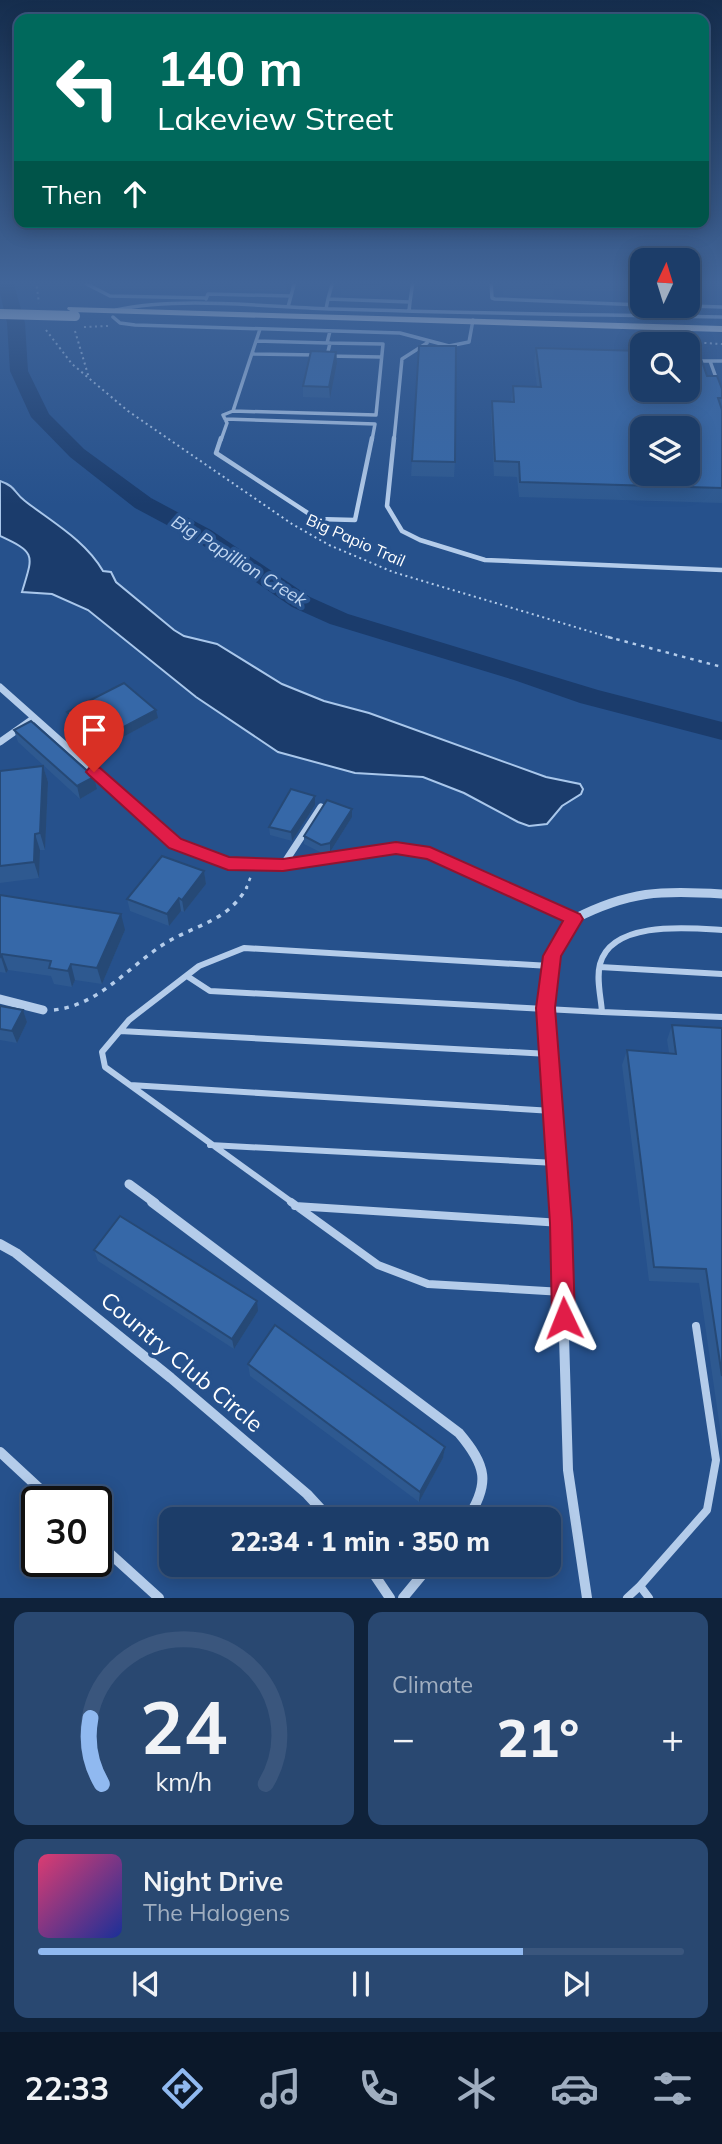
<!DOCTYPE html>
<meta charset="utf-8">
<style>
:root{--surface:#1c3d69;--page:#294871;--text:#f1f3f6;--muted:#a0aec0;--line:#3a567d;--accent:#90b9f0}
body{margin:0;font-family:Mulish,sans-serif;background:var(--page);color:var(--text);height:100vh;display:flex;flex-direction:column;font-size:26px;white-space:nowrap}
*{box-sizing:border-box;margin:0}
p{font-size:23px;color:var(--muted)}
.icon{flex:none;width:38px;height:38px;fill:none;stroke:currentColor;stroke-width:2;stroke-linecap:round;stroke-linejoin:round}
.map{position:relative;height:1598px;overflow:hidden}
.side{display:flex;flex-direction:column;gap:14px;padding:14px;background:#0f223a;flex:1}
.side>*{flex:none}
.top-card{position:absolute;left:14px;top:14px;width:695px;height:214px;border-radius:14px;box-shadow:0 4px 18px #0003,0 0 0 2px var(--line);background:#00695c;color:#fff;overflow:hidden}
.needle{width:46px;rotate:4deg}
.buttons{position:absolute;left:630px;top:248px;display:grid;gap:14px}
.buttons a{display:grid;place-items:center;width:70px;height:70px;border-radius:14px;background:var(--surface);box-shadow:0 4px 18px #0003,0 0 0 2px var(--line);font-size:35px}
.speed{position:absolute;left:21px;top:1486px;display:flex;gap:14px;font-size:35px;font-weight:700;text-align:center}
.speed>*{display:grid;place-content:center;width:91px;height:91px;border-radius:50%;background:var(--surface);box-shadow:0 4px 18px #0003,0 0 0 2px var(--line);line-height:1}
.speed .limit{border:4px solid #111;border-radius:10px;background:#fff;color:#111}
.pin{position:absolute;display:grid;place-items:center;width:60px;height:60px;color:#fff;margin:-72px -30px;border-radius:50% 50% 50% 0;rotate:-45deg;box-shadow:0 0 7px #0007}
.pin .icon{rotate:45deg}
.me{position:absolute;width:77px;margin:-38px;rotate:358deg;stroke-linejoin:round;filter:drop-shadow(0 0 5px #0008)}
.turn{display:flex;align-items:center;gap:24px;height:147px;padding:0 28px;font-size:32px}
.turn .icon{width:91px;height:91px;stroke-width:2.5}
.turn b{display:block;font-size:49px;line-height:60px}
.then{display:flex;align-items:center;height:66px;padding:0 28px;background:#0003;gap:14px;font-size:26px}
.big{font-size:52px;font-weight:800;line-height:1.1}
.side .card{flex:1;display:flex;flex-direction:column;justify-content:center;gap:10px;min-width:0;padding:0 24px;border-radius:14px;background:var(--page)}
.side .dial{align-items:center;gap:0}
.dial svg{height:182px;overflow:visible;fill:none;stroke:var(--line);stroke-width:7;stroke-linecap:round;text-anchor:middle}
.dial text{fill:var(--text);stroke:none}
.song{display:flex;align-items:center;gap:21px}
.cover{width:84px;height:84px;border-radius:10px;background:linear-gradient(135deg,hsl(340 70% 55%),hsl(230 70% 35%))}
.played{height:7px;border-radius:4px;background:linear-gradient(90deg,var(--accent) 75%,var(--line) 75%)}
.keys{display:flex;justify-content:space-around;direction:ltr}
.heat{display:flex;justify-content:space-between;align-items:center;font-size:38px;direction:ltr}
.side .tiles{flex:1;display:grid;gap:14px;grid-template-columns:1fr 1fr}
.card:last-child{grid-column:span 2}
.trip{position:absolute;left:159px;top:1507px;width:402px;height:70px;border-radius:14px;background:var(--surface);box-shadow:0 4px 18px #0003,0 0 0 2px var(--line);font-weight:800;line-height:70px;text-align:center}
.menu{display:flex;height:112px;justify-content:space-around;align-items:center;background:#0b182a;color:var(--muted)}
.menu .icon{width:49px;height:49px}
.menu .current{color:var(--accent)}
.menu b{font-size:32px;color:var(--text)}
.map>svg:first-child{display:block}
</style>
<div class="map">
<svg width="722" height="1598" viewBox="0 0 722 1598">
<rect width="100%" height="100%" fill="#26518c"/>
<path fill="#1b3c6c" stroke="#a9c7eb" stroke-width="2" d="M0,481C17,487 13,492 25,501C52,522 85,540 103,571L111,572L116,582L174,630L184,636L217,644L282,684L324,701L369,713L546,777L580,784L583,789L581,794L562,806L547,824L529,826L518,822L464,793L423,777L355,773L278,752L196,697L88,610L52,594L22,592C33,555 37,553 0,536Z"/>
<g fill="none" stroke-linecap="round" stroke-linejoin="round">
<path fill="#1b3c6c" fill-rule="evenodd" d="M0,281H13L25,323L28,371L49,414L84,449L151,498L211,530L310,597L348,614L598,690L722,722V740L580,703L514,680L330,624L292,607L195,540L135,508L70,457L31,417L10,371L7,323L0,293Z"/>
<path stroke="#b4ccea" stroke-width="2" stroke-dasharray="2 3.5" stroke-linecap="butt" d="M36,281L39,303
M84,327L109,326
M46,330L72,364L128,411L292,524L329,545L393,572L615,639
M75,331L89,378
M633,339L722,344"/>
<path stroke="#b4ccea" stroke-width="2.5" stroke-dasharray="3.5 5" stroke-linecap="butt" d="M608,637L722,667
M246,889L251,876"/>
<path stroke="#b4ccea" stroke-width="3.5" stroke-dasharray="4.5 6" stroke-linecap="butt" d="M54,1010C99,1005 127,968 164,944C194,925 228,922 247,887"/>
<path stroke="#b4ccea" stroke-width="3.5" d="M81,281L110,296L206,298
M491,281L492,298L495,299L642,305
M291,296L295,281
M206,299L208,294L291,296L288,307
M328,299L333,281
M410,302L413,281
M688,306L722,307
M326,309L328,299L410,302L409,311
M116,310C178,296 268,307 334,309C463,313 592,315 722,317
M113,317L120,323L135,325L400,333L449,346L469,342L473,320
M260,329L233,411L376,415L383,344L327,343L330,331
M256,341L327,343
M330,343L327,356L381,357
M252,354L317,355
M688,361H722
M710,361L722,394
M225,419L375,424L372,440
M221,440L227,423L223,415L233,411
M394,440L402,359L427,343"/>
<path stroke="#b4ccea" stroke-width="4.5" d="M221,438L216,453L317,519L355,520L372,438
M394,438L387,506L402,531L420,540L485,560L722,570"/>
<path stroke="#b4ccea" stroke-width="6" d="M600,967L722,974
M187,976L210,991L602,1012C601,997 596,979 600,964C612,920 689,928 722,930
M602,1012L722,1017
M120,1031L549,1054
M130,1085L553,1111
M210,1145L556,1163
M293,1203L105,1067L102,1052L129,1020L199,966L244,948L550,966"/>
<path stroke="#b4ccea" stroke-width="8" d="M291,1202L378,1265L428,1284L563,1292
M295,1206L561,1223
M640,1586L707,1510L716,1460L696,1326
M627,1598L640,1586L649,1598"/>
<path stroke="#b4ccea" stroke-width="7" d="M0,687L175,843L228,863L253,866L283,865L396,848L430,853L509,889
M0,742L34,718
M283,865L321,807"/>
<path stroke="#b4ccea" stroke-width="9" d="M505,887L574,919
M574,919C629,891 661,890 722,894
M0,999L43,1010
M129,1184L155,1203
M560,1203L546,1008L552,955L574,919"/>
<path stroke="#b4ccea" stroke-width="10" d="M152,1202L459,1433C486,1465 491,1483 467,1519
M560,1202L568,1470L587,1598
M0,1244L16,1253L171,1378L307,1494L330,1519
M0,1452L54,1502
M96,1541L159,1598
M367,1564L390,1598
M403,1598L431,1564"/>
<path fill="#f8fafe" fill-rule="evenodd" d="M68,307L722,326V332L72,312L67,309Z"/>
<path stroke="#f8fafe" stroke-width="10" d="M0,314L75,316"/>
</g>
<path fill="#2e5990" d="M111,281H205L201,290L112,288Z
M232,281H290L287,292L233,290Z
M341,281H382L380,296L341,295Z
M503,281H642V292L554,289L553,297L503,295Z
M419,346L455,462L454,477L411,476Z
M536,348L707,376L722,389V503L519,497L517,477L494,476L491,415L492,401L511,402L513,386L537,387L534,362Z
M336,352L337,363L330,398L303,397V386Z
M67,712L158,718L101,749L69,720Z
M14,730L94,777L97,789L80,799L18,742Z
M43,766L48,782L45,850H40L39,878L0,883V771Z
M315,796V805L292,841L270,835L269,827Z
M352,817L330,852L322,853L304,844V836Z
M204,871L206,884L184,912L181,911L169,926L130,911L127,899Z
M0,895L125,930L102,984L75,980L72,987L54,984L51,976L8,970L6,973L0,972Z
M0,1006L23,1010L27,1022L17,1043L0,1040Z
M672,1025L722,1028V1442L699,1283L649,1281L622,1065L627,1050L669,1053L667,1040Z
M94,1250L258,1311L234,1349L98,1261Z
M248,1364L445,1447L443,1458L419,1502L250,1376Z"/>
<path fill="#264976" d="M200,281H205L201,290Z
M286,281H290L287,292Z
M336,352L337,363L330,398L329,387Z
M156,710L158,718L101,749L99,740Z
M43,766L48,782L45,850L40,833Z
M94,777L97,789L80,799L77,786Z
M315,796V805L292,841L291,832Z
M352,809V817L330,852V843Z
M35,834L40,850L39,878L34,862Z
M204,871L206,884L184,912L182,900Z
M179,898L181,911L169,926L167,914Z
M121,914L125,930L102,984L97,968Z
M2,954L8,970L6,973L1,957Z
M71,964L75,980L72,987L68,971Z
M23,1010L27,1022L17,1043L12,1031Z
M257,1301L258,1311L234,1349L232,1339Z
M445,1447L443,1458L419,1502L420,1492Z"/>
<path fill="#3668a8" stroke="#264976" stroke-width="2" fill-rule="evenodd" d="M341,281H380V284L340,283Z
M505,281H554V284L505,282Z
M419,346H456L455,462L412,461Z
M536,348L642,351V390H688V352L699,353L707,376H717L722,389V398H718L722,410V488L520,482L519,462L495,461L492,401L514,402L513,386L541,387ZM642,429H688V474H642Z
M311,351L336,352L329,387L303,386Z
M124,683L156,710L99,740L67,712Z
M31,721L94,777L77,786L14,730Z
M43,766L40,833L35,834L34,862L0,866V771Z
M291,789L315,796L291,832L269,827Z
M327,800L352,809L330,843L321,845L304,836Z
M162,856L204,871L182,900L179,898L167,914L127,899Z
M0,895L121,914L97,968L71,964L68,971L49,968L51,961L2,954L0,957Z
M0,1006L23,1010L12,1031L0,1029Z
M672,1025L722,1028V1376L706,1269L654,1267L627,1050L676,1054Z
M120,1216L257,1301L232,1339L94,1250Z
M275,1325L445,1447L420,1492L248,1364Z"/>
<linearGradient id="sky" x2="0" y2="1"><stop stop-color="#152d4d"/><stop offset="0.56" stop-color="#416599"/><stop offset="1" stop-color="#416599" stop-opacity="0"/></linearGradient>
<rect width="722" height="505" fill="url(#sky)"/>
<path fill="#e11d48" stroke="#92132f" stroke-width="2" d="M94,766L100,768L181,839L229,857L283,859L396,842L430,847L580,914L583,919L561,956L555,1008L572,1223L575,1318L572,1326L564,1329L555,1326L552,1318L550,1223L536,1008L543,956L563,921L427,859L396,854L283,871L228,870L169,848L89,775L86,772L89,768Z"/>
<g text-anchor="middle" stroke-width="7" stroke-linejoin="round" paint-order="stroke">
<g font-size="16" fill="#fff" stroke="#26518c">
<text transform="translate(356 540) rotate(24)" y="6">Big Papio Trail</text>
</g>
<g font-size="18" font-style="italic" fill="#c0d6f1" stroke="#26518c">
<text transform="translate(239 561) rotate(32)" y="6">Big Papillion Creek</text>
</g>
<g font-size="23" fill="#fff" stroke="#26518c">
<text transform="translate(182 1362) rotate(40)" y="8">Country Club Circle</text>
</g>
</g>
</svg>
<div class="buttons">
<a><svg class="needle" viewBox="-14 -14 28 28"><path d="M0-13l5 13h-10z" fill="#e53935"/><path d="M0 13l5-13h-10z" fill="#a0aec0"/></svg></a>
<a><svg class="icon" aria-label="search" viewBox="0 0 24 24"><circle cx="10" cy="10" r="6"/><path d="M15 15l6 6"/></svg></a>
<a><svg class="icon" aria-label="layers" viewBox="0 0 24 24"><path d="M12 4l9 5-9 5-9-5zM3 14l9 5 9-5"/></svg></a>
</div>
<div class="speed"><div class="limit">30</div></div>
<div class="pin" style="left:94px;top:772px;background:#d93025"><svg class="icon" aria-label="arrive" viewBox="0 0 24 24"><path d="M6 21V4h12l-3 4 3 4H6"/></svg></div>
<svg class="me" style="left:564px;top:1318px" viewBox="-20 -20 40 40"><path d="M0-17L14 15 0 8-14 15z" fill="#e11d48" stroke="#fff" stroke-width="4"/></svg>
<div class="trip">22:34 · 1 min · 350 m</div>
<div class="top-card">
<div class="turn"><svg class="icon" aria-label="left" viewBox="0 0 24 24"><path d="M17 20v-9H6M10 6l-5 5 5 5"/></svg><div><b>140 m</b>Lakeview Street</div></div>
<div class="then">Then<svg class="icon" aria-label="ahead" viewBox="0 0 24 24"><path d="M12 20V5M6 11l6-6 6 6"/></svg></div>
</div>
</div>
<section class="side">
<div class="tiles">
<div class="card dial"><svg viewBox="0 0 100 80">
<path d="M14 69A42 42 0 1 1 86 69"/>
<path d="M14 69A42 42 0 0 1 9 40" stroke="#90b9f0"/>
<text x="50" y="56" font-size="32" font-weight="700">24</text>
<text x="50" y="72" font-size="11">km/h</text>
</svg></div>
<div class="card"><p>Climate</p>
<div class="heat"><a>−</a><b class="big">21°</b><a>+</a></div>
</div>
<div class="card">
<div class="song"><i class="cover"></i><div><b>Night Drive</b><p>The Halogens</p></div></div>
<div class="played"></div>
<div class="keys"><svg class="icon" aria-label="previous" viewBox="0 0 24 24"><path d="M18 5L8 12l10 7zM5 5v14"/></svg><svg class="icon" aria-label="pause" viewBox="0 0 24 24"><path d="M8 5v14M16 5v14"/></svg><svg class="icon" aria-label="next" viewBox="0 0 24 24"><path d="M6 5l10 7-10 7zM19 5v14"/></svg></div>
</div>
</div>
</section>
<nav class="menu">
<b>22:33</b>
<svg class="icon current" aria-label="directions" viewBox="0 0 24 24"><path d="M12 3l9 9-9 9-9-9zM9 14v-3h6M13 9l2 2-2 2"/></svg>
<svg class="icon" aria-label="music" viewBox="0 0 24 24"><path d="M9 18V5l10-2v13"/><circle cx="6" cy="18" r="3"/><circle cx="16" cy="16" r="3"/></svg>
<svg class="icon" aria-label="phone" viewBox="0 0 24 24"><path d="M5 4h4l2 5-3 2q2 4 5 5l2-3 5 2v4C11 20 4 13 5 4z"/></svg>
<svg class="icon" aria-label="climate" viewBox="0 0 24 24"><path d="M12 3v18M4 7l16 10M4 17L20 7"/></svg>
<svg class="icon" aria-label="car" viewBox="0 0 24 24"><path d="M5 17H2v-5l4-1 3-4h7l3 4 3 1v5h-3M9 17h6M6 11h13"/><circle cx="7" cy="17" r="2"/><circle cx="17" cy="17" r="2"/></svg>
<svg class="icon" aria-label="filters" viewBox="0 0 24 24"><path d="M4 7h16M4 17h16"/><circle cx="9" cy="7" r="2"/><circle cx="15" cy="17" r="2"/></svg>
</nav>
